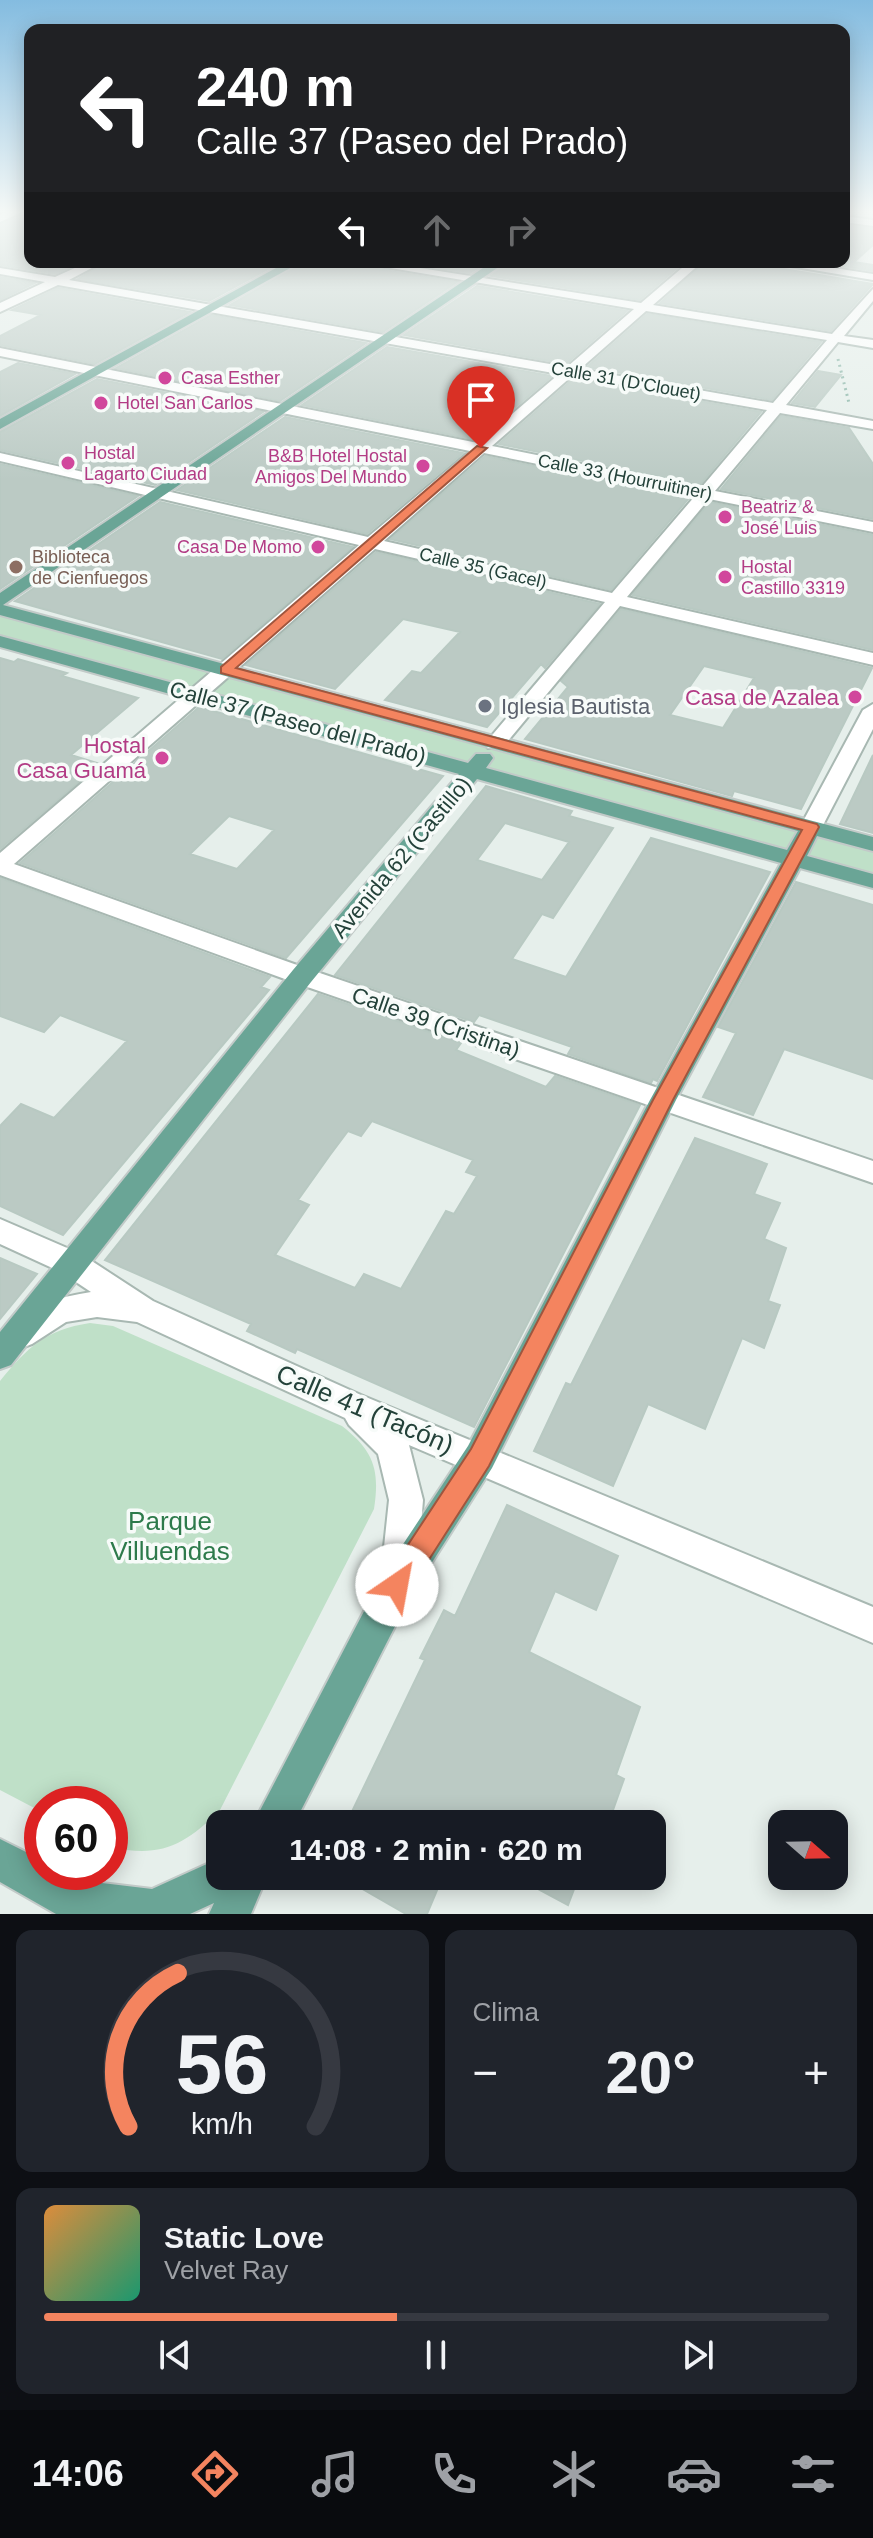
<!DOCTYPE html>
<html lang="es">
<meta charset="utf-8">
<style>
:root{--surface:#171b24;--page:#20242c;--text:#f1f3f6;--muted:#9ea1a6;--line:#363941;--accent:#f4845f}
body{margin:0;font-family:Arial,sans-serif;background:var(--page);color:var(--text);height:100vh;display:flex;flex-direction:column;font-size:30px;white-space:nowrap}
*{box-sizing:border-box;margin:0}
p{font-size:26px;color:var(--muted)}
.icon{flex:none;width:44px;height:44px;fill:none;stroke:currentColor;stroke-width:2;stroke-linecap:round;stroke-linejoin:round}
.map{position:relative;height:1914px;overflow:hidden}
.drawer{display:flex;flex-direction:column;gap:16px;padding:16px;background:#0d0f14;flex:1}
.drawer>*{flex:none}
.guide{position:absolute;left:24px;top:24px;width:826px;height:244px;border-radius:16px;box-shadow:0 4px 20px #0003;background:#202124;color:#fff;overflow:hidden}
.needle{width:52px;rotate:110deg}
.buttons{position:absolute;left:768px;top:1810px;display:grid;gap:16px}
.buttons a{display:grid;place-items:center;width:80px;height:80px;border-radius:16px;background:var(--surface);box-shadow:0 4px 20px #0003;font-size:40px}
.speed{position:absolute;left:24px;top:1786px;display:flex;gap:16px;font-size:40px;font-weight:700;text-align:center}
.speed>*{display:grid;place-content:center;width:104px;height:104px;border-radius:50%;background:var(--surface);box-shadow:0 4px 20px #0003;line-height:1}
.speed .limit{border:12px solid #d22;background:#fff;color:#111}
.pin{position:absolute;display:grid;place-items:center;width:68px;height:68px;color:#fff;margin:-82px -34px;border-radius:50% 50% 50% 0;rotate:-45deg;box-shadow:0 0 8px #0007}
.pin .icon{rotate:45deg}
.me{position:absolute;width:88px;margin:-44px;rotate:33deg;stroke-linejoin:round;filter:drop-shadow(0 0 6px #0008)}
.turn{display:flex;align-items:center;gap:28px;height:168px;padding:0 40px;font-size:36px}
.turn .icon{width:104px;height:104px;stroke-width:2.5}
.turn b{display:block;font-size:56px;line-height:68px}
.lanes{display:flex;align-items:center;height:76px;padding:0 40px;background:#0003;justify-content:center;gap:40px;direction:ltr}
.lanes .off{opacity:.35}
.big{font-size:60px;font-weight:700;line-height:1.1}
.drawer .card{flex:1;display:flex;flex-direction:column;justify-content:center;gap:12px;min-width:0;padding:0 28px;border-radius:16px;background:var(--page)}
.drawer .dial{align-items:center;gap:0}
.dial svg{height:208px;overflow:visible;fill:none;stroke:var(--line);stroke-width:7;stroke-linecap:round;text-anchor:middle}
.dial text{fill:var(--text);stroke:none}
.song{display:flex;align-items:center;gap:24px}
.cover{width:96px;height:96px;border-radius:12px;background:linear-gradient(135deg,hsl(30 70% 55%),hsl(160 70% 35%))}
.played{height:8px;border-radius:4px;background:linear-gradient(90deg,var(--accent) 45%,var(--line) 45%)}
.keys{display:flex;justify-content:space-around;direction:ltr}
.heat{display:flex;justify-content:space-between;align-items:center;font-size:44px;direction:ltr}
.drawer .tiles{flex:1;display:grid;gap:16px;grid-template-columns:1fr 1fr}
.card:last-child{grid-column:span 2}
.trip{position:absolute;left:206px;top:1810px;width:460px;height:80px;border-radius:16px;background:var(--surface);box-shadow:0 4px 20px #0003;font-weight:700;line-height:80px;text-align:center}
.tabs{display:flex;height:128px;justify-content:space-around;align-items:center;background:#090b0e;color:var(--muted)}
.tabs .icon{width:56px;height:56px}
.tabs .active{color:var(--accent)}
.tabs b{font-size:36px;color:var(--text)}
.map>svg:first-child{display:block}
</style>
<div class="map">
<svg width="873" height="1914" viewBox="0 0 873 1914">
<rect width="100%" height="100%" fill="#e6efeb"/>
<path fill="#bfe0c8" d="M0,616L873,851V873L0,635Z
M90,1323L113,1326L342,1426C374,1451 380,1470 374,1509L220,1810C184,1846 160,1858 110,1847V1804H42V1812L0,1790V1381C28,1347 45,1330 90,1323Z"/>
<path fill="#bbcac4" stroke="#b8c9c2" stroke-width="2" fill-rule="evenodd" d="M25,212H30V262H81L55,274L0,265V225Z
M844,225L873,229V245L854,262L873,265V271L815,262H844Z
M106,262H281L209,301L78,279Z
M304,262H352L354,265L457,282L383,332L230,305Z
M401,262H487L470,273Z
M509,262H684L640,300L491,276Z
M705,262H742L873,284L831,331L660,303Z
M0,277L35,283L0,300Z
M477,286L627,311L566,364L404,335Z
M58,288L190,312L95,364L0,345V336L41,315L12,310Z
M647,314L821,342L772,400L587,367Z
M211,315L366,343L280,401L116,368Z
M387,347L552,376L477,440L302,405Z
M18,363L75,374L0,416V372Z
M818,371L841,375L815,407L792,403Z
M97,379L263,412L155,485L0,450V432Z
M573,379L761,412L700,485L499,444Z
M781,416L849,428L873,464V519L721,489Z
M285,417L463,453L367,534L177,490Z
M485,456L689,498L611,590L390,539Z
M0,464L138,496L0,589Z
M160,502L353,547L222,659L15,601Z
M710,502L873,535V650L632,595Z
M376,552L600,604L545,668L541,664L487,727L385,700L412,671L421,673L460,632L403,619L335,689L246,665Z
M621,609L872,668L801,809L734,791L732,796L525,739L568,687L561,681ZM704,666L754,678L723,728L670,715Z
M0,658L14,662L18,659L67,673L62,676L138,698L71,755L100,764L0,849Z
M199,707L443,776L286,958L20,863ZM229,816L274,830L237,869L190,854Z
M873,755V833L840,824Z
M486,786L572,811L569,816L613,828L553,918L542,914L512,959L566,977L651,838L770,872L657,1081L653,1079L651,1083L568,1054L572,1047L479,1015L474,1022L335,975ZM505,823L569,842L542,880L477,860Z
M0,878L270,977L261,987L269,990L63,1235L0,1206V1126L21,1104L54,1118L127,1041L60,1015L44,1032L0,1016Z
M796,882L873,905V1079L784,1049L753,1115L703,1097L736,1033L718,1027Z
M318,994L461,1043L456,1050L546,1087L555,1076L640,1105L474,1427L297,1349L295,1353L247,1331L251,1324L105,1260ZM372,1121L473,1160L466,1172L477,1176L454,1214L446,1211L401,1289L364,1274L355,1288L275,1255L309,1205L298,1200L330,1155L348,1131L361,1136Z
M695,1138L767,1164L754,1194L780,1203L764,1239L786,1248L768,1301L780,1305L764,1348L742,1338L705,1429L648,1404L613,1486L534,1451L566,1383L571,1385Z
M0,1258L37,1274L0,1319Z
M507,1505L618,1556L596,1610L555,1591L529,1652L640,1707L616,1775L624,1779L608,1824H346L425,1660L420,1658L444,1610L455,1616Z
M340,1876H443L427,1914H406Z
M514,1876H579L568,1905Z"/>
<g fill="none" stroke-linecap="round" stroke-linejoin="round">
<defs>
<path id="minor" d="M7,212H22L0,222V215Z
M844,216L873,220V226L844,222Z
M88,262H103L69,280L567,367L634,309L355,262H382L641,303L689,262H702L653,305L832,334L873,289V301L844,336L873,340V348L838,342L786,405L873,421V429L780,413L715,491L873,522V532L709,499L627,597L873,653V665L620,606L502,748H488L485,744L488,740L605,602L375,549L14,864L311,970L873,1161V1183L293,982L0,875V853L359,545L0,461V453L368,537L470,451L0,356V348L478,443L559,374L58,285L0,312V303L45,282L0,274V268L55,277ZM646,311L827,340L773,403L580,369ZM572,376L767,410L701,488L492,446ZM484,453L695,496L612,593L384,541Z
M766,262H795L873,274V280Z
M873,704V729L822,827L819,832H803L800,827L863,710Z
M0,1219L81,1254L153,1301L361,1395L873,1607V1643L409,1445L423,1500L417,1575L411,1587L399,1592L387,1587L381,1575L389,1500L378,1454L349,1425L345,1418L137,1322L97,1317L66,1322L32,1344L21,1348L10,1344L6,1335C20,1305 62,1297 91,1292L61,1272L0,1244Z"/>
<path id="major" d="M287,262H301L0,429V419Z
M492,262H506L3,605L873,837V851L817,836L807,856L873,874V888L800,868L676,1100L492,1468L410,1597L294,1824H253L384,1573L468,1446L650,1100L781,863L477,779L311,982L11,1365L0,1369V1332L293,970L459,774L0,647V636L468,763L476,754H490L493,758L486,768L787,850L798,831L0,615V593Z
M0,1839L42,1860V1872H63L77,1880L152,1889L220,1858V1876H267L251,1914H209L214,1903L190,1914H56L0,1882Z"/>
</defs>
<use href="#minor" stroke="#a8b8b2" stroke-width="4"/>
<use href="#major" stroke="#c2cac8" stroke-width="4"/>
<path stroke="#86b3a5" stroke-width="3" stroke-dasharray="2 4" stroke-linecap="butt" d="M838,359L849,403"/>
<use href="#minor" fill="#fff" fill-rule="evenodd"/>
<use href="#major" fill="#6aa596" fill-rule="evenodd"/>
</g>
<linearGradient id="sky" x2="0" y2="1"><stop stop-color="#84bce0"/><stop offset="0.44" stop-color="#f4f8f6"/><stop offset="1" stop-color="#f4f8f6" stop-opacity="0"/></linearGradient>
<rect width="873" height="480" fill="url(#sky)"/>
<path fill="#f4845f" stroke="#9f563e" stroke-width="2" d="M477,446L487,448L236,668L817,824L819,827L673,1100L489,1466L407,1594L397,1598L388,1594L384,1585L388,1575L471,1449L653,1100L802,830L221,673V667Z"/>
<g fill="#d1479c" stroke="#f7fbf9" stroke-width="3">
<circle cx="165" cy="378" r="8"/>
<circle cx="101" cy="403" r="8"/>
<circle cx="68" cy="463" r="8"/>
<circle cx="423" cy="466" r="8"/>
<circle cx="725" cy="517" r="8"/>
<circle cx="318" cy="547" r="8"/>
<circle cx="725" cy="577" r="8"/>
<circle cx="855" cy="697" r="8"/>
<circle cx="162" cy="758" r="8"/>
</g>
<circle fill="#8d6e63" stroke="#f7fbf9" stroke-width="3" cx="16" cy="567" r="8"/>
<circle fill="#6b7280" stroke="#f7fbf9" stroke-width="3" cx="485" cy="706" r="8"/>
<g text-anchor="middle" stroke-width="7" stroke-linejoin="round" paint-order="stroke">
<g font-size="18" fill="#b23c85" stroke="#f7fbf9" text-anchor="start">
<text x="181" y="384">Casa Esther</text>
<text x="117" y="409">Hotel San Carlos</text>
<text x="84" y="459">Hostal<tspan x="84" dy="21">Lagarto Ciudad</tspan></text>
<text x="407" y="462" text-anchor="end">B&amp;B Hotel Hostal<tspan x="407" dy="21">Amigos Del Mundo</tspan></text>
<text x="741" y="513">Beatriz &amp;<tspan x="741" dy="21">José Luis</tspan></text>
<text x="302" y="553" text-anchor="end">Casa De Momo</text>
<text x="741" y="573">Hostal<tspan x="741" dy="21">Castillo 3319</tspan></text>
</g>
<g font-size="18" fill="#24423a" stroke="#f7fbf9">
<text transform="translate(626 381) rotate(10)" y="6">Calle 31 (D'Clouet)</text>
<text transform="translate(625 477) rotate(11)" y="6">Calle 33 (Hourruitiner)</text>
<text transform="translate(483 568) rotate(13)" y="6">Calle 35 (Gacel)</text>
</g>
<g font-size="18" fill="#785e54" stroke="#f7fbf9" text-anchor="start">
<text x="32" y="563">Biblioteca<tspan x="32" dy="21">de Cienfuegos</tspan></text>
</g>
<g font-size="22" fill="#b23c85" stroke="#f7fbf9" text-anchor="end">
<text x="839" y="705">Casa de Azalea</text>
<text x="146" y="753">Hostal<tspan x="146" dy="25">Casa Guamá</tspan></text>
</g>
<g font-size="22" fill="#5b616d" stroke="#f7fbf9" text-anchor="start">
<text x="501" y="714">Iglesia Bautista</text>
</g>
<g font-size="22" fill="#24423a" stroke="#f7fbf9">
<text transform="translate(298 722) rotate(15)" y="8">Calle 37 (Paseo del Prado)</text>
<text transform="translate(401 857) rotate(-50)" y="8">Avenida 62 (Castillo)</text>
<text transform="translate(436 1022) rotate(19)" y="8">Calle 39 (Cristina)</text>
</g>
<g font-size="26" fill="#24423a" stroke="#f7fbf9">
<text transform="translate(365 1409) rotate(23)" y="9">Calle 41 (Tacón)</text>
</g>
<g font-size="26" fill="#2d7a4b" stroke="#f7fbf9">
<text x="170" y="1530">Parque<tspan x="170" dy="30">Villuendas</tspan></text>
</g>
</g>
</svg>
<div class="buttons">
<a><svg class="needle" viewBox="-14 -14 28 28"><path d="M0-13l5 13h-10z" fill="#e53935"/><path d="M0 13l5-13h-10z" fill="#9ea1a6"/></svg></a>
</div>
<div class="speed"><div class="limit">60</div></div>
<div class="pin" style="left:481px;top:448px;background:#d93025"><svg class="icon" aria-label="arrive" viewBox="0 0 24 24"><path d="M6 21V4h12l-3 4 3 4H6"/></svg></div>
<svg class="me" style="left:397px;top:1585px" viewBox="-20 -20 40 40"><circle r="19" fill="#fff"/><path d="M0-13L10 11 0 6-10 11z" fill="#f4845f"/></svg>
<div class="trip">14:08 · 2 min · 620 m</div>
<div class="guide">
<div class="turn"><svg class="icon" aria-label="left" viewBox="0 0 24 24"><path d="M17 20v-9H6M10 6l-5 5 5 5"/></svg><div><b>240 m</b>Calle 37 (Paseo del Prado)</div></div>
<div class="lanes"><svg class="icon" aria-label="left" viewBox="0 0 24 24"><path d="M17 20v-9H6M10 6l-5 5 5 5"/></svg><svg class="icon off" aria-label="ahead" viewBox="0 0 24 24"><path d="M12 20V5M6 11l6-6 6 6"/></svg><svg class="icon off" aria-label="right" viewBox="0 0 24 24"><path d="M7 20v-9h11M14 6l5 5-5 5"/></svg></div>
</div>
</div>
<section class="drawer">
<div class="tiles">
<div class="card dial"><svg viewBox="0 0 100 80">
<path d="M14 69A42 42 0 1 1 86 69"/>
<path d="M14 69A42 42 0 0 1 33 10" stroke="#f4845f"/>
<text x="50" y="56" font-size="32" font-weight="700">56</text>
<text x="50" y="72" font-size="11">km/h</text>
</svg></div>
<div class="card"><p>Clima</p>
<div class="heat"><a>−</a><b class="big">20°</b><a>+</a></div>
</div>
<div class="card">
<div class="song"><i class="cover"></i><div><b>Static Love</b><p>Velvet Ray</p></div></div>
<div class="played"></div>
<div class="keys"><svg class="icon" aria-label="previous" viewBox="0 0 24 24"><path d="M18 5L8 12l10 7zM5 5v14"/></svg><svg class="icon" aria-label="pause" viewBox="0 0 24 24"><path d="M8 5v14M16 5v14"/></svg><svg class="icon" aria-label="next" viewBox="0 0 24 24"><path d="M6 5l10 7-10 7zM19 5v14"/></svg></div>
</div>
</div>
</section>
<nav class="tabs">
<b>14:06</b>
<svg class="icon active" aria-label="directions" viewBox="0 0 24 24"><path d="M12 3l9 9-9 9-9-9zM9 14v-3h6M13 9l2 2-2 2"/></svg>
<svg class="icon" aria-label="music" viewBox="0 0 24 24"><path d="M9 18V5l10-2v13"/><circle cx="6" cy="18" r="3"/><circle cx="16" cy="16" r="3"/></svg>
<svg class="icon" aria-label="phone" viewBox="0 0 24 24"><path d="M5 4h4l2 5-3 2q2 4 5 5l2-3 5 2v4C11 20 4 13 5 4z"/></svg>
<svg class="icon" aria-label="climate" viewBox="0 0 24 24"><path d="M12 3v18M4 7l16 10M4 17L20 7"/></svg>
<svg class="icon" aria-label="car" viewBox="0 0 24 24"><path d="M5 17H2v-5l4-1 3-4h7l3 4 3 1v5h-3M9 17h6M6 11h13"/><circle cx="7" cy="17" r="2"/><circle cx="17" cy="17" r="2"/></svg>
<svg class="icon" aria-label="filters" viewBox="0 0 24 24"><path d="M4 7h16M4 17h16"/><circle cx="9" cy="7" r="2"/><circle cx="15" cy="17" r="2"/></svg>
</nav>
